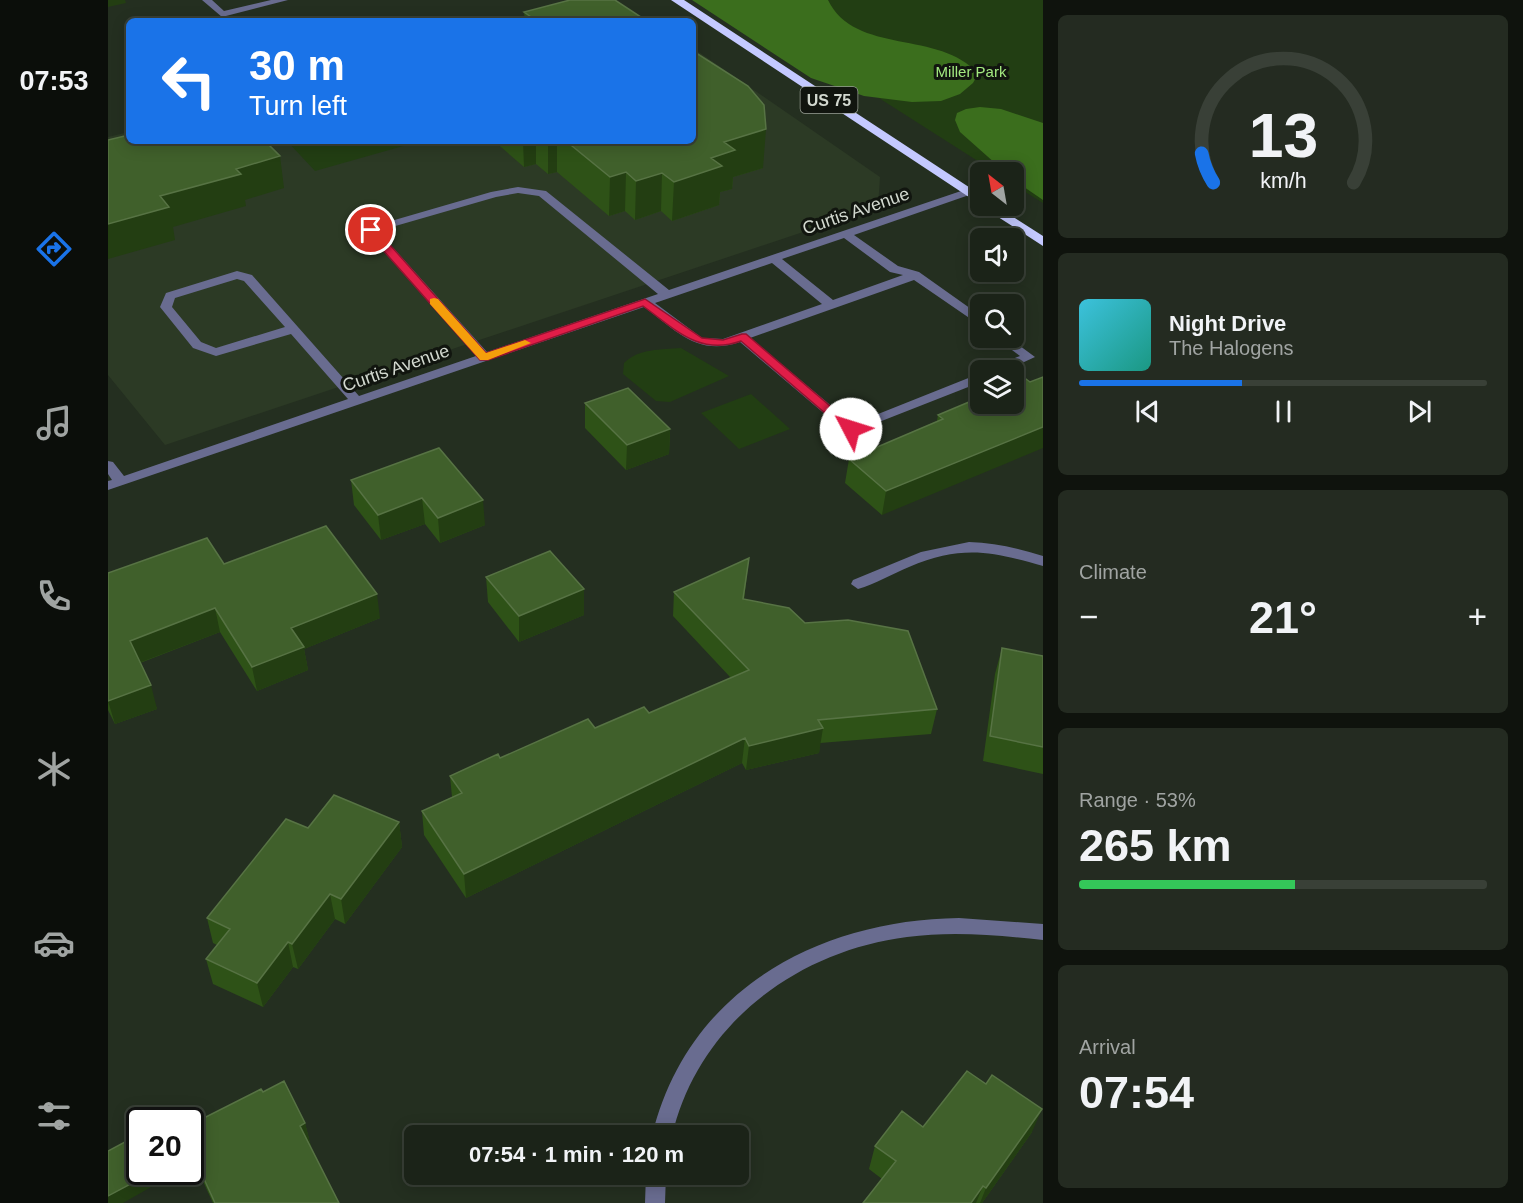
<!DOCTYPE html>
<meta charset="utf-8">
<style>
:root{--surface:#1b2318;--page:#242b21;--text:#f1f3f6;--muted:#a0a4a2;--line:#394037;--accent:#1a73e8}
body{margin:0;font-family:Arial,sans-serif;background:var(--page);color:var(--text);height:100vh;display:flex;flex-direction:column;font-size:22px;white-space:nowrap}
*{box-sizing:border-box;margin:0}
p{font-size:20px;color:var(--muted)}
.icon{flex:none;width:33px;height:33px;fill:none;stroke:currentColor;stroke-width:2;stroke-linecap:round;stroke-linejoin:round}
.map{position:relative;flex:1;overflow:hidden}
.sheet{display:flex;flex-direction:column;gap:15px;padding:15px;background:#0f130d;width:480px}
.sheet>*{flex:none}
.guide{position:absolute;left:18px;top:18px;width:570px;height:126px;border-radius:9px;box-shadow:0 3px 15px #0003,0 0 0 2px var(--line);background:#1a73e8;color:#fff;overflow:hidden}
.needle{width:39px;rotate:329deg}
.controls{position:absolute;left:862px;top:162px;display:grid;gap:12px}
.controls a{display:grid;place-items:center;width:54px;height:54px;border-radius:9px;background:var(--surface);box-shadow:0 3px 15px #0003,0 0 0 2px var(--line);font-size:30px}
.speed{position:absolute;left:18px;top:1107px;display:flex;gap:12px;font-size:30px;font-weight:700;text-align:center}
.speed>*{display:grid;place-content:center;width:78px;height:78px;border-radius:50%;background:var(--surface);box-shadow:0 3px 15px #0003,0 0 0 2px var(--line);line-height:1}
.speed .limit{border:3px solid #111;border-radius:9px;background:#fff;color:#111}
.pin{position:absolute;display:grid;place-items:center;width:51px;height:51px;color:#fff;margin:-26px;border:3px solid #fff;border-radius:50%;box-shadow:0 2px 6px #0007}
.me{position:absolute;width:66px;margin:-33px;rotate:310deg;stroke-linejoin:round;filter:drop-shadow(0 0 4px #0008)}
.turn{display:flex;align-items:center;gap:21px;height:126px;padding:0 24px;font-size:27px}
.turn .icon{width:78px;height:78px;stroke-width:2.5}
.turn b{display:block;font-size:42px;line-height:51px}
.big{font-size:45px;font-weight:700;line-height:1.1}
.sheet .tile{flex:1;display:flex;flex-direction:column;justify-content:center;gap:9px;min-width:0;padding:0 21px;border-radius:9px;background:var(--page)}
.sheet .dial{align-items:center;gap:0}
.dial svg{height:156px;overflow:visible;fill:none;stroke:var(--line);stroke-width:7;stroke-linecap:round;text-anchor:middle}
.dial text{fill:var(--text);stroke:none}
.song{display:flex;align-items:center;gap:18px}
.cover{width:72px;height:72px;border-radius:9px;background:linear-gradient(135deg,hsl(190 70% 55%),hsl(170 70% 35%))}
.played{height:6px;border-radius:3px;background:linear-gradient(90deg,var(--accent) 40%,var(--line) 40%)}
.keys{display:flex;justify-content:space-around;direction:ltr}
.heat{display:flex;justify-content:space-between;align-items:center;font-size:33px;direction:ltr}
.charge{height:9px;border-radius:4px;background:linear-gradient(90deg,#34c759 53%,var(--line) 0)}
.trip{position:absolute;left:296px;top:1125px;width:345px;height:60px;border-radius:9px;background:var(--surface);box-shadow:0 3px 15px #0003,0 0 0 2px var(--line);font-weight:700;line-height:60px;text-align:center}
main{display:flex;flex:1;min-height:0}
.menu{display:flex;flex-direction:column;width:108px;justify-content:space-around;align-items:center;background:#0b0e0a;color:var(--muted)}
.menu .icon{width:42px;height:42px}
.menu .on{color:var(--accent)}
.menu b{font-size:27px;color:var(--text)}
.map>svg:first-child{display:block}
</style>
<main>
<nav class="menu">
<b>07:53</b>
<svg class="icon on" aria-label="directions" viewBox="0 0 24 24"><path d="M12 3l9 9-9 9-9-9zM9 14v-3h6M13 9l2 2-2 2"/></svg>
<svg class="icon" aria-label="music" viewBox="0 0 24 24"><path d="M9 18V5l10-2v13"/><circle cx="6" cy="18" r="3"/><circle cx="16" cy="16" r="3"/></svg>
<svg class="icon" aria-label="phone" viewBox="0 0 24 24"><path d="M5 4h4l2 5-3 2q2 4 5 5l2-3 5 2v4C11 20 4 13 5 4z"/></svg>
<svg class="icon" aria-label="climate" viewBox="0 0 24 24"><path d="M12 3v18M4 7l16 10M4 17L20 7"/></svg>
<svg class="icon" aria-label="car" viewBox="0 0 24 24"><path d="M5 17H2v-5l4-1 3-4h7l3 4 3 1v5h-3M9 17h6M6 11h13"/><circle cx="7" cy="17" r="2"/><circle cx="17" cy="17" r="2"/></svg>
<svg class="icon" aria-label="filters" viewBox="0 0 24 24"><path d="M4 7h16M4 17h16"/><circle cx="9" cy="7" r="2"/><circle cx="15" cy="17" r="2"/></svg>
</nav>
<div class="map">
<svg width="935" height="1203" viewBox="0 0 935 1203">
<rect width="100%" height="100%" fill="#242f20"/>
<path fill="#2c3a25" d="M585,48L772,177L770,207L57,445L0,375V137L21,132V141H585Z"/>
<path fill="#223e13" d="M617,0H935V203L906,185V172H887Z
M179,141H313L207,171Z
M573,348L621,376L562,402L548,401L515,374L516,363C531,348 553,350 573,348Z
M643,394L682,429L631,449L593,413Z"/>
<path fill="#3b6e1d" d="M584,0H720C747,56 832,29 870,74L865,83L852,94L833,101L804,102L756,96L703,78Z
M872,107L893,109L935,123V200L906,180V172H897L852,132L847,120L849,113L858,109Z"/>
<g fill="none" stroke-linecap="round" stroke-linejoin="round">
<path fill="#696c90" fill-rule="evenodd" d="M94,0H104L116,11L163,0H180L114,17Z
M410,187L438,191L561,290L856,190H864V194L746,235L790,266L811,272L873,316V326L806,280L642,338L745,424L873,373V382L743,433L738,432L632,342C589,357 568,330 536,307L0,490V481L4,480L0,474V461L5,462L16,476L240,399L183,334L108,356L85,348L52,307L58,293L129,271L144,275L251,396L368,356L259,232V228L383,192ZM410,193L431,196L550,294L379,352L270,231L388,197ZM736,238L782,272L795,275L725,300L674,259ZM664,263L714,304L615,339L594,338L547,303ZM129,279L136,281L177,327L108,348L93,342L64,307L67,298Z
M888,338H901L927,357L899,370H883L884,367L912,356Z
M861,542C887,543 910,548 935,556V566C882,551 854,545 801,567C784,574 767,584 750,589L743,584L745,580L813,552Z
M851,918L935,924V940C889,935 844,931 799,937C689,951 590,1024 564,1136H544C579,990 710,920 851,918Z
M538,1174H558L557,1203H537Z"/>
<path fill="#c4c9ff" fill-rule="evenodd" d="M563,0H576L873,195V205Z
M873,206H888L935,236V246Z"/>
</g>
<path fill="#2e5217" d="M416,12L539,21H417Z
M386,141H585L655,168L625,177L624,189L612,192L611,205L564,221L553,211L527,220L517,211L501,216L449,172L440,174L428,164L416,167Z
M873,397L774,515L737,483L741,459L829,421L830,415Z
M477,403L562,429L561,454L518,470L477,428Z
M331,448L377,525L332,543L317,524L273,540L246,505L243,480Z
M641,558L636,600L697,623L829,709L823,734L712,743L711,753L638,770L634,763L358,898L316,835L314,811L344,797L342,776L392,758L487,728L541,713L623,678L565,616L566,592Z
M116,564L272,618L196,649L200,670L149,691L112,632L32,663L49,709L7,724L0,710V573Z
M378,577L476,589V615L411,642L380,602Z
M894,648L935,656V774L875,761L887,674Z
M291,822L294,847L237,924L227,919L190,969L185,967L155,1007L105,984L98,959L109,945L105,943L99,918L200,828Z
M155,1092L197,1123L203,1147L231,1203H105L82,1153V1125Z
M815,1127L924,1132L874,1203H755L774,1179L761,1169L767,1146Z"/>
<path fill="#233e12" d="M0,0H17L18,3L0,7Z
M658,129L655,168L625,177L624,189L612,192L611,205L564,221L566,182L603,158L616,142Z
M415,141H428V164L416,167Z
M440,141H449V172L440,174Z
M172,156L176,188L137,200L138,206L65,227L67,240L0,259V224L52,196L128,169Z
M518,172L517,211L501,216L502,177Z
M554,173L553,211L527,220L528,181Z
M935,427V448L774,515L778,491Z
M562,429L561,454L518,470L519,445Z
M314,498L317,524L273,540L270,515Z
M375,500L377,525L332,543L330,518Z
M476,589V615L411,642V616Z
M269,594L272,618L196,649L200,670L149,691L144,667L183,628Z
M107,608L112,632L28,664L22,641Z
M43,685L49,709L7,724L0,701Z
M715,728L711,753L638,770L641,746Z
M637,738L634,763L358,898L356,874Z
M291,822L294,847L237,924L233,899Z
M222,894L227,919L190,969L184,944Z
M180,942L185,967L155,1007L149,983Z
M934,1109L924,1132L874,1203H872L878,1188Z
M197,1123L203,1147L192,1126Z
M45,1172H48L52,1182L15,1203H0V1196Z
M875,1186L868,1203H863Z"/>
<path fill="#40602b" stroke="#577344" stroke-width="1.5" d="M462,0H507L539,21H429L416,12Z
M585,51L640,86L656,105L658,129L616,142L627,150L603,158L614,166L566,182L554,173L528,181L518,172L502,177L458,141H585Z
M21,135V141H157L172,156L128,169L133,174L52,196L61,207L0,224V140Z
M935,377V427L778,491L741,459L835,419L830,415L873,397V404H906V384L918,379L922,382Z
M520,388L562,429L519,445L477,403Z
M331,448L375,500L330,518L314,498L270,515L243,480Z
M218,526L269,594L183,628L196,647L144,667L107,608L22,641L43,685L0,701V573L99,538L116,564Z
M442,551L476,589L411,616L378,577Z
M641,558L635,599L681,608L697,623L740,620L800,631L829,709L710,720L715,728L641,746L637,738L356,874L314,811L354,793L342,776L390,754L392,758L480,719L487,728L536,707L541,713L641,670L566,592Z
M894,648L935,656V747L882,736Z
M226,795L291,822L233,899L222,894L184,944L180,942L149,983L98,959L122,929L99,918L178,819L200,828Z
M859,1071L878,1084L884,1075L934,1109L878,1188L875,1186L863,1203H755L788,1161L767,1146L794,1111L815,1127Z
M176,1081L197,1123L192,1126L231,1203H107L82,1148V1125L153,1089L155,1092Z
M30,1135L32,1137V1172H45L0,1196V1151Z"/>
<path fill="#e11d48" stroke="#92132f" stroke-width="1.5" d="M263,227L267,228L378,353L537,299L594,338L615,340L634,334H638L749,429L743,433L739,432L633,341C591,356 567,329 535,306L380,360H372L259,232L258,230Z"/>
<path fill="#f59e0b" d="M326,298L330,299L378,353L417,340L423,343L380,360H372L322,304V299Z"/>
<g text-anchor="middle" stroke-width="6" stroke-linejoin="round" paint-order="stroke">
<g font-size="15" fill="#a3e980" stroke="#11150f">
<text x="863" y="77">Miller Park</text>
</g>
<rect fill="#11150f" stroke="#989e95" stroke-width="1.5" x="692.5" y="87" width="57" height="26" rx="4.5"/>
<g font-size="16" font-weight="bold" fill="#d2d8cf">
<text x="721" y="106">US 75</text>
</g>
<g font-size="18" fill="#d2d8cf" stroke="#11150f">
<text transform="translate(748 211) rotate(-19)" y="6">Curtis Avenue</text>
<text transform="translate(288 368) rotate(-19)" y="6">Curtis Avenue</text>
</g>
</g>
</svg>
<div class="controls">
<a><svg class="needle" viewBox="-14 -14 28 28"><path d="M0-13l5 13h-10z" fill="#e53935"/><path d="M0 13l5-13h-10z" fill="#a0a4a2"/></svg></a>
<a><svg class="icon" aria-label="sound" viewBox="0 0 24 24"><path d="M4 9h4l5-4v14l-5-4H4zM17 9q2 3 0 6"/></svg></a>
<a><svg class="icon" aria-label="search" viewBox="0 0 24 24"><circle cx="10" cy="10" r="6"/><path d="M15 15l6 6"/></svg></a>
<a><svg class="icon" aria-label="layers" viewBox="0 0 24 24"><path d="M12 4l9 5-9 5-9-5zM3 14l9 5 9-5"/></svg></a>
</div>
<div class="speed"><div class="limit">20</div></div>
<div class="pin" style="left:263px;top:230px;background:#d93025"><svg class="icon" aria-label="arrive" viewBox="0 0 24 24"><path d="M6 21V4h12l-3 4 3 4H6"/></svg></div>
<svg class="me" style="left:743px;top:429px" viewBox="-20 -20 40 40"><circle r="19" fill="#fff"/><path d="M0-13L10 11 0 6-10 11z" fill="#e11d48"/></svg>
<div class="trip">07:54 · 1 min · 120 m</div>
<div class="guide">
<div class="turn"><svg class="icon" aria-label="left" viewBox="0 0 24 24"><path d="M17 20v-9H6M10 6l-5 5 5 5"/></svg><div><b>30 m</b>Turn left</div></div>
</div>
</div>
<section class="sheet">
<div class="tile dial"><svg viewBox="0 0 100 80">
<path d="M14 69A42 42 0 1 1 86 69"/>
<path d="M14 69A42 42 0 0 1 8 54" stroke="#1a73e8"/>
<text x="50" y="56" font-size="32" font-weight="700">13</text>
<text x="50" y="72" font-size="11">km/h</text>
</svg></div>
<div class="tile">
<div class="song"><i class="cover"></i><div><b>Night Drive</b><p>The Halogens</p></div></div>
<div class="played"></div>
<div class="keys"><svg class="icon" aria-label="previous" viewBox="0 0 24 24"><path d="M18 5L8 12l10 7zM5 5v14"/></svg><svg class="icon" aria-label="pause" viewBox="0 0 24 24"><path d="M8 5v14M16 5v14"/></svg><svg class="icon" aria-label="next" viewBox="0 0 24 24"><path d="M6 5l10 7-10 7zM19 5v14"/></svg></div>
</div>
<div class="tile"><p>Climate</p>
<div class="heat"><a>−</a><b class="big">21°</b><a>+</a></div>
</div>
<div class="tile"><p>Range · 53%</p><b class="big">265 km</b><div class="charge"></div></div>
<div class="tile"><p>Arrival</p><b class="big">07:54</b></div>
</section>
</main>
